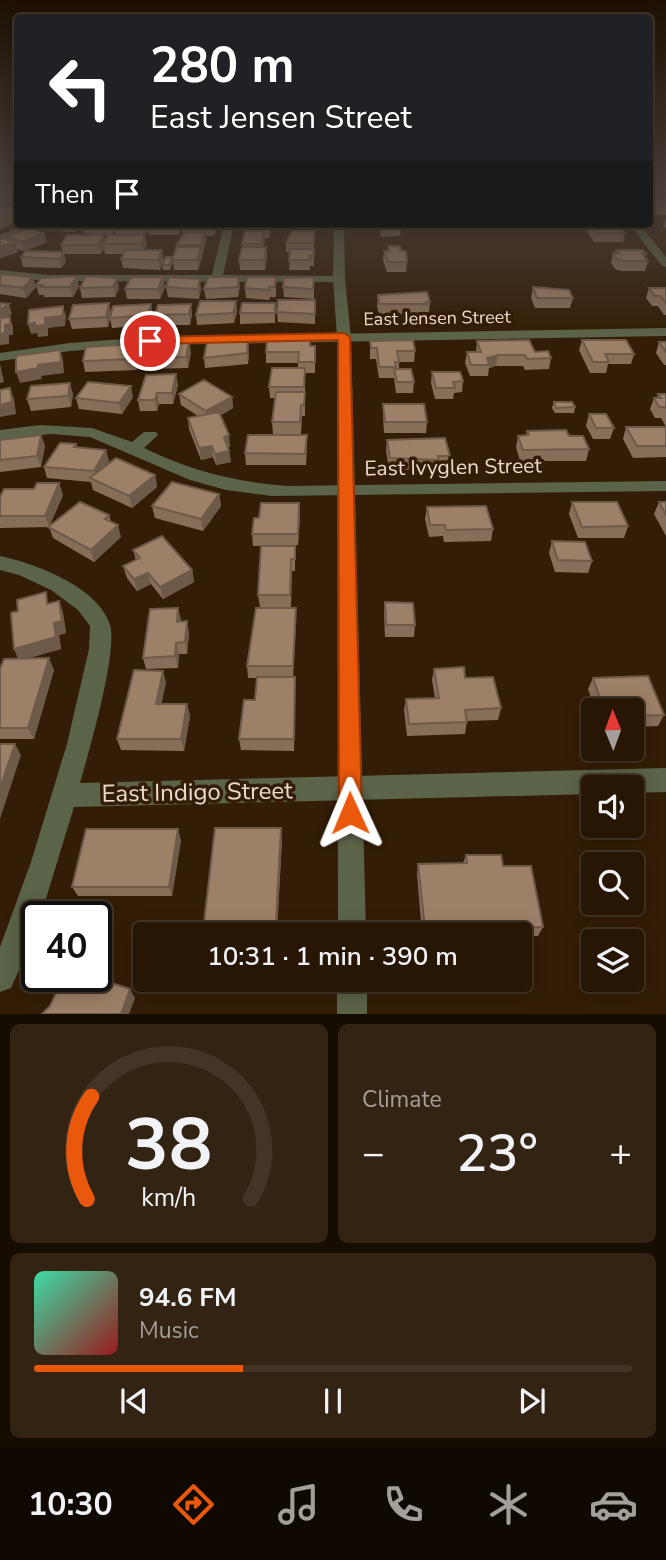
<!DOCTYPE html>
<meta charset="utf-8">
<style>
:root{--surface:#271604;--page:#332313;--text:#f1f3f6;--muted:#a49f9a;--line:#433526;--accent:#ea580c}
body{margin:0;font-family:"Nunito Sans",sans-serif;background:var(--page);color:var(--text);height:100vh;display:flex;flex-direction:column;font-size:26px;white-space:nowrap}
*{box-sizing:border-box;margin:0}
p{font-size:23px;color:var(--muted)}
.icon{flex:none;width:38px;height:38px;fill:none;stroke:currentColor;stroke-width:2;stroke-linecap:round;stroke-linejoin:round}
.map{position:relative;height:1014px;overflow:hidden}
.details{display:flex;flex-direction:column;gap:10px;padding:10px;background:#150c02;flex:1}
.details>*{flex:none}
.hud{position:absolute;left:14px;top:14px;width:639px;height:214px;border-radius:7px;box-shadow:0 4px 18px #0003,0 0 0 2px var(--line);background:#202124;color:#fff;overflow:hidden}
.needle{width:46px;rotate:359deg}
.controls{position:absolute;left:581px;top:698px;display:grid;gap:14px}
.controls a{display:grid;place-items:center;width:63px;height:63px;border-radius:7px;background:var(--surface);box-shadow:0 4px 18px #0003,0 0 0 2px var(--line);font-size:35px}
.speed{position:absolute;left:21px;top:901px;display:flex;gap:14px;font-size:35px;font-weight:700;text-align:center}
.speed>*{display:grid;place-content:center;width:91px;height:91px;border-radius:50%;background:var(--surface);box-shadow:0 4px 18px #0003,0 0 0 2px var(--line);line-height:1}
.speed .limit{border:4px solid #111;border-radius:10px;background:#fff;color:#111}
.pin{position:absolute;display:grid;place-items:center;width:60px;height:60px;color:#fff;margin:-30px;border:4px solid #fff;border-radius:50%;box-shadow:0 2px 7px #0007}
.me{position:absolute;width:77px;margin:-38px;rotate:359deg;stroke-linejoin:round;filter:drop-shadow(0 0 5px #0008)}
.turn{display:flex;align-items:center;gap:24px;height:147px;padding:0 21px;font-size:32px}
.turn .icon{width:91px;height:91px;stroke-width:2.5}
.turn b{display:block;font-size:49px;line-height:60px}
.then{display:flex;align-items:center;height:66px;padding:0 21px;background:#0003;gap:14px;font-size:26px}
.big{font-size:52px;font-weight:600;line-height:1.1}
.details .card{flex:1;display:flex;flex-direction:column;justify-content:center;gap:10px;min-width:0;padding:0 24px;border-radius:10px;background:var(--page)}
.details .dial{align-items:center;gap:0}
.dial svg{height:182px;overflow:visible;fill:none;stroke:var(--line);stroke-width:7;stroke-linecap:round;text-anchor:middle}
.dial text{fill:var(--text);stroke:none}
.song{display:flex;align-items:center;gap:21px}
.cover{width:84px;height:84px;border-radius:10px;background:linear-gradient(135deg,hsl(160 70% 55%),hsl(0 70% 35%))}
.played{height:7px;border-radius:4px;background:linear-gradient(90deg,var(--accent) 35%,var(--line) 35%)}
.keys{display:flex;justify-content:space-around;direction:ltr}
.heat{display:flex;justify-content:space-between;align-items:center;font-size:38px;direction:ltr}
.details .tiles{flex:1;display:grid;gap:10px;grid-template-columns:1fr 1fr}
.card:last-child{grid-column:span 2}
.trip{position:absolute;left:133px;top:922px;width:399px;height:70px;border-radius:7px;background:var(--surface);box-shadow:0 4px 18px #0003,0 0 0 2px var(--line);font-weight:600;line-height:70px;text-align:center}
.dock{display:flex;height:112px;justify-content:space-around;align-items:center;background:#100902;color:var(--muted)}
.dock .icon{width:49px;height:49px}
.dock .selected{color:var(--accent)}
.dock b{font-size:32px;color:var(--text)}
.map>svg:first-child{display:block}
</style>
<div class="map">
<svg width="666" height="1014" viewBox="0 0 666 1014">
<rect width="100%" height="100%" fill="#341d06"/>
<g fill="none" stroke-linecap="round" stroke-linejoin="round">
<path fill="#5b6348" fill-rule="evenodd" d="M18,203V209L0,213V207Z
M28,224H42L0,242V235Z
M224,224H234L223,275L339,276L345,279L339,282L48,281L0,276V270L48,275H212Z
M629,224H639L666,257V267L662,266Z
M666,328V336L150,345L70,351L0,361V353L70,343L150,337Z
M40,425L92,428L132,442L144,432H156L158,435L144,448C191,471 236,482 288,486L666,481V491L272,496L226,490L190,480L90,437L51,434L0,440V430Z
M0,556C34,563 99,587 110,625C118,652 89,751 80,783L666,768V792L632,793V788H593V794L74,807L41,915L37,917V926L26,955L11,988L0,992V947L31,862L67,744L89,649L90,626L78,610L51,590L19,575L0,570Z"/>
<path fill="#5b6348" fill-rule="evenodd" d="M334,224H344L345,279L351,337L366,934H338L337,337L333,279Z
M337,980H367V1014H337Z"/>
</g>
<path fill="#876e59" d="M0,193H18L16,200L12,197L13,201L0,204Z
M666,198V215H650L649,202H651L652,199Z
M18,203V221L15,222L10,221L11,224L0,228L1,211L14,206L13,205Z
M666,217V228L663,226Z
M41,224H181V228L179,235H149L148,230L145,234H116L115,231L113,235L83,233L82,226L75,232L42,230Z
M271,224L269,238H264V247H266L267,256L265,270H240L239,260L243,247L245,228Z
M293,224H316H314V266H310V270H289L290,252H286V243L293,231Z
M375,224H399L401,227L400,236L381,237L380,230H376Z
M573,224H614L615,226L625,233L623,242H594L586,229H576Z
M181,225L217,227L214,236H206V241L198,270H174L173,262L170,270H163L162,265L172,257L173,259L177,249L176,245L183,235Z
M104,235L105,241L147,245L144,250L164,260L160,270L123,268L121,259L124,254H105L104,248L101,254H64L66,262L61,268L23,267L21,257L63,252L61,245Z
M7,237L47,242L25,251L17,249L18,252L0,258V239L8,240Z
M400,250L407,262L406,272H387L383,260L384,251Z
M616,250L646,254L645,258L648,261L645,271H621L615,269L611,263L613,253H615Z
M0,274L36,287L26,298L0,294Z
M86,276L119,288L115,297L82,298L80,288Z
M276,277V297H270L269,300L246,298L245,288Z
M314,277V299L284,297L283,287Z
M36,285L79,286L73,297H44V295H39Z
M165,287L160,299H127L125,289Z
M166,287L201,289L199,299L168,297Z
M240,287L238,297L206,299L204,289Z
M533,287L573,298L570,308H535L531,298Z
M649,288H666V315H664L658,306H652L646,298Z
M378,295L430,302L429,312H426V315L379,314L377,306Z
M315,300V324L278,322L277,312Z
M236,301L237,312L234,323L197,325L196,315Z
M275,303V323L240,324V313Z
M151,304L152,314L150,325L112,328L110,319L108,327L72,329L69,319L111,313Z
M192,314L190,325H157L155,315Z
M582,340L634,354L631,364H608L606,373H590L579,350Z
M370,341L415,351L414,362H399V369L414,382L413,393H396L394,378H379L376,359H370Z
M477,341L535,352L551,358L549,369L525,370L523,366H496L489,368L488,376H470L465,363L467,352H476Z
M659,342H666V365H664L656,353Z
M310,346H315V373H305V416H302L301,434H273L272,422L275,398H270L269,387L298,368V363H266V352Z
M191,352L188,368L145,369L143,358Z
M249,352L248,364L205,368L204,358Z
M139,354L137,370L85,372L83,361Z
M432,372L463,381L462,392L454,393L453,399H435L431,383Z
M178,385L173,404H159L157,411H140L138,400Z
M73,394L71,407L31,411L27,399Z
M179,394L232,397L233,408L221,415L230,447H228L231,462L216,465L213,457L201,460L189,429L188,418L198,416L181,405Z
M658,394H666V427L661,418H655L650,409L654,398H657Z
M133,397L122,414L79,409L76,398Z
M554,402L575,407L574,413H555L552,408Z
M383,404L427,422L426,433H384L383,415Z
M589,414L614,428L610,439H593L586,426Z
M626,427L666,429V457L633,458L623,439Z
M527,431L569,436L589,449L586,461H520L516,447L518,436H526Z
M41,435L45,446L41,467L0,472V440Z
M387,440L450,456L448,467L438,468V471L389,469L386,451Z
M76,444L77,447L109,461L107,465L155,475L157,487L132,508L93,490L91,482L47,478L44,467Z
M307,447L306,465H246L245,453Z
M59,483L63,495L50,525L109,515L111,522L121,537L94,562L53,538L49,527L0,528V497Z
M219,494L221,506L203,531L155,518L152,506Z
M572,502L628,526L624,538H578L569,514Z
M659,502H666V536L654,514Z
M427,507L493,529L491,541L444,542L443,536L429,537L425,519Z
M300,514L298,545L253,546L252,534Z
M552,541L592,561L588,573L555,572L549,553Z
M295,546V571H292L291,607H260L258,595Z
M133,550L192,570L194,582L163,599L151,584L137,591L127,578L123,566L136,560Z
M59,601L63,613L66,633L59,635L61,649L28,658L54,670L34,739H0V669L18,659L50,604Z
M385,602L415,625L414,637H385L384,614Z
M178,608L181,622L189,633L187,654H179L178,668L146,669L143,658Z
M296,620L293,677L295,689L294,751L241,750L239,739L255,700L257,678H248L247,666Z
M434,669L465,678L501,708L498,720L467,721L465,734L407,736L404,710L406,699L435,698L432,680Z
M593,678L664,715L658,726L632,727V710H595L588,689Z
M166,682L161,704H187L190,716L184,751L121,750L117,739Z
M282,839L277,932H207L204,923Z
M181,840L172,896H78L72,887Z
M466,855L503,866L543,927L538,936H520V934H422L417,874L418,864L463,863Z"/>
<path fill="#6e5a49" d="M10,193L13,201L0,204V195Z
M14,193H18V200H16Z
M18,211V221L15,222L13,213Z
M8,215L11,224L1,229L0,218Z
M73,224H81L82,226L75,232Z
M112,224H118L114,225L115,231L113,235L111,225Z
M144,224H148V230L145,234Z
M178,224H181V228L179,235L177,226Z
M214,224H216L217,227L214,236L213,227Z
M264,231L265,241L262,254V244Z
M205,232L206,241L203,254L201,245Z
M44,233L47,242L25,251L22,242Z
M104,235L106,244H103L104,248L101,254L99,245Z
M145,235L147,245L142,254L141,244Z
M15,242L18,252L0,258V247Z
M201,247L202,257L198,270L197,260Z
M266,247L267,256L265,270L264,260Z
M162,250L164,260L160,270L158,260Z
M64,252L66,262L61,268L59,259Z
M172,257L173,261L170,270L169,265Z
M77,276L79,286L73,297L70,287Z
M33,277L36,287L26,298L23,288Z
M163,277L165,287L160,299L158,289Z
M239,277L240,287L238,297V287Z
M117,278L119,288L115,297L113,287Z
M200,279L201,289L199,299L198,289Z
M236,301L237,312L234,323L233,313Z
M109,303L111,313L108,327L106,317Z
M9,304L12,314L0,322V310Z
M151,304L152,314L150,325L148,315Z
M191,304L192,314L190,325L189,314Z
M63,306L66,316L65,326L48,328V336L38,337L37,333L31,334L28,324L45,318Z
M10,317L13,327V335H9V344L0,345V334Z
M248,341L249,352L248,364L247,353Z
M189,342L191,352L188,368L186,357Z
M137,344L139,354L137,370L135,359Z
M60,350L63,360L64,373L41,376L42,379L20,383L16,372L38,365Z
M498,355L496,366L489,368V365L487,358Z
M0,364L4,382L0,383Z
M176,374L178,385L173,404L172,393Z
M70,383L73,394L71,407L68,396Z
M131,386L133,397L122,414L119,403Z
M10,388L14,399L16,414L0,417V405Z
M157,393L159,404L157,411L155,400Z
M232,397L233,408L208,423L206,411Z
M41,435L45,446L41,467L37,456Z
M229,435L230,447L225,448L224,437Z
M212,446L213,457L201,460L199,448Z
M106,450L109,461L97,482L94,471Z
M229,451L231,462L216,465L215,454Z
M155,475L157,487L132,508L129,496Z
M59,483L63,495L49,527L45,516Z
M219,494L221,506L203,531L201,519Z
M299,503L300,514L298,545V534Z
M118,525L121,537L94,562L91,550Z
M192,570L194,582L163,599L160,587Z
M148,573L151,584L137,591L134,579Z
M59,601L63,613L66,633L59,635L61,649L19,661L14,649L54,623Z
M178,608L181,620L180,634L177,622Z
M296,608V620L293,678V666Z
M187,621L189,633L187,654L185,642Z
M176,643L179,654L178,668L175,656Z
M49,658L54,670L34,739L28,728Z
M163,671L166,682L159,716L156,704Z
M187,704L190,716L184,751L181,739Z
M15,744L21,755L0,819V788Z
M281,828L282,839L277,932L276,923Z
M178,829L181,840L172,896L169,887Z
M130,989L135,998L129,1014H121Z"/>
<path fill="#9d8068" stroke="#6e5a49" stroke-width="2" d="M666,198V206H653L649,202H654L652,199Z
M11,206L18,207V211L13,213L1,211Z
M0,213L8,215L0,218Z
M85,224H112L111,225Z
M115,224H144V225H114Z
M148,224H178L177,226H147Z
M182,224H214L213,227L181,225Z
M246,224H269L268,228H245Z
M293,224H314V228H293Z
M381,224H399L401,227L381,228Z
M591,224H614L615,226H620L625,233H597Z
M29,228L44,233L22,242L7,237Z
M245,231H264L262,244H242Z
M292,231H314V243H286Z
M185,232H205L201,245H176Z
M67,235H104L99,245H61Z
M108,235H145L141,244H103Z
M3,238L15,242L0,247V239Z
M388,246H400V250L406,251L407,262H388L384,251H389Z
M177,247H201L197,260H172Z
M242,247H266L264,260H239Z
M290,249H314V256H310V260H289Z
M125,250H162L158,260L121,259Z
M616,250H642L646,254H642L648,261H624L618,260L613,253H619Z
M26,251L64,252L59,259L21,257Z
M166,257H172L169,265H162Z
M0,274L33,277L23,288L0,285Z
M77,276L70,287H41L43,285H36L41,278Z
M86,276L117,278L113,287L80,288Z
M131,277H163L158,289H125Z
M169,277L200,279L198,289L166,287Z
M208,277H239L238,287L204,289Z
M247,277H276L275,287H269V290L245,288Z
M314,277L313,289L283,287L284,278Z
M533,287L569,290L573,298H537Z
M649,288H666V303L661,296H655Z
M427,292L430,302H426L427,304H379L378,295Z
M278,300H315V314L277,312Z
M200,301H236L233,313L196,315Z
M0,303L9,304L0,310Z
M109,303L106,317L69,319L73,305Z
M242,303H275V313H240Z
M151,304L148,315L110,318L113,306Z
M191,304L189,314L155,315L158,305Z
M63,306V316L45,318V325L34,326L35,323L28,324L29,310Z
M10,317V324L5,325V333L0,334V318Z
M310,339V346H315V362H298L299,352H266L267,340Z
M413,340L415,351H397L399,362H395L396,367H379L377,348H371L370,341Z
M529,340L535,352L548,351L551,358L527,359L525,355H498L487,358L489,365H471L467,352H481L477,341Z
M582,340H626L634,354H605L609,362H593Z
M248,341L247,353L204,358L207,342Z
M189,342L186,357L143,358L147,343Z
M659,342H666V352Z
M137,344L135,359L83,361L86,347Z
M60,350L61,362L38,365V368L16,372V356Z
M272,368H305L304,387H269Z
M394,369H411L414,382H397Z
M432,372H460L463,381L453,382L455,388H436Z
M176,374L172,393H157L155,400H138L146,375Z
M204,380L232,397L206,411L179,394Z
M88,382L131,386L119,403L76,398Z
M70,383L68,396L27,399L31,386Z
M10,388L12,402L0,405V390Z
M276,392H305L304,405H301L300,422H272Z
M658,394H666V408L665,407H659L654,398H661Z
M554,402H572L575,407L556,408Z
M383,404H424L427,422H385Z
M219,412L229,435L224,437L229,451L215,454L212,446L199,448L188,418Z
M589,414H606L614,428H596Z
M626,427H665L666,429V446H637Z
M566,430L569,436H583L589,449L523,450L518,436L529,435L527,431Z
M41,435L37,456L0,460V440Z
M248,435H307L305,454L245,453Z
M445,438L450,456H438L439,460L390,458L387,440Z
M60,443L76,444L74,447L106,450L94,471L44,467Z
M116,458L155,475L129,496L90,478Z
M172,482L219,494L201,519L152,506Z
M37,483H59L45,516H0V497L4,489H34Z
M80,502L109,515L105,519L118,525L91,550L48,527Z
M572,502H617L628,526L582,527Z
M659,502H666V515Z
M261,503H299L298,534H252L254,518H259Z
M486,506L493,529L446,530L445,525H430L427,507Z
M162,536L192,570L160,587L148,573L134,579L123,566L140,558L133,550Z
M552,541L585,542L592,561L558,560Z
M261,546H295V559H291L290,595H258Z
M46,592L47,604L59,601L62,621L54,623L56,637L14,649L11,613L18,611L17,600Z
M385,602L413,603L415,625H386Z
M178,608L177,622L187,621L185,642L176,643L175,656L143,658L150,609Z
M256,608H296L293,666H247Z
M49,658L28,728H0V669L4,659Z
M464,667L465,678L493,677L501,708L465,710L467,722L409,724L406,699L439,698L434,669Z
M134,670L163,671L156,704H187L181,739H117Z
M648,676L664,715L632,716V710H604L593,678Z
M257,677H295L294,739H239L244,700H255Z
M0,744H15L0,788Z
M215,828H281L276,923H204Z
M86,829H178L169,887H72Z
M466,855H501L503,866H531L543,927L425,928L418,864L467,863Z
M64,976H90L130,989L121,1014H42L50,1006Z"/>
<linearGradient id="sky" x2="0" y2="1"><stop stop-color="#1d1003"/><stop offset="0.58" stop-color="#4a403b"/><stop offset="1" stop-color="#4a403b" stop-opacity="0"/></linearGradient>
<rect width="666" height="335" fill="url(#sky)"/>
<path fill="#ea580c" stroke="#983908" stroke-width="2" d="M344,333L350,337L362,813L358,821L350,824L342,821L339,813L338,340L150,344L144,341L150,337Z"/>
<g text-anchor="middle" stroke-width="7" stroke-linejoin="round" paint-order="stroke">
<g font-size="18" fill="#ebdbce" stroke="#341d06">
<text transform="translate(437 318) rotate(-1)" y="6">East Jensen Street</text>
</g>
<g font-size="21" fill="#ebdbce" stroke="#341d06">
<text transform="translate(453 467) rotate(-1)" y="7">East Ivyglen Street</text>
</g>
<g font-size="24" fill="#ebdbce" stroke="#341d06">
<text transform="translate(197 792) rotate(-1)" y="8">East Indigo Street</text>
</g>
</g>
</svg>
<div class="controls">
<a><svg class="needle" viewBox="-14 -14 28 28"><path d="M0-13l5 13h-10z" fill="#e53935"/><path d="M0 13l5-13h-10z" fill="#a49f9a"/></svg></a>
<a><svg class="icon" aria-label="sound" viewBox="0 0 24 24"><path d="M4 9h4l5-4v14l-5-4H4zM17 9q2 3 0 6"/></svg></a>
<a><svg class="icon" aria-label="search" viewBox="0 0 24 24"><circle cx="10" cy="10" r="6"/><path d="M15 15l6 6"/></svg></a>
<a><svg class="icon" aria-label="layers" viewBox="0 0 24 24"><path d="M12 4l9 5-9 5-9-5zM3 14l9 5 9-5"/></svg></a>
</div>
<div class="speed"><div class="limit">40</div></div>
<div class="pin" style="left:150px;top:341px;background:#d93025"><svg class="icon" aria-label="arrive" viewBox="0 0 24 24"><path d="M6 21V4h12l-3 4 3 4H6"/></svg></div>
<svg class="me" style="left:350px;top:813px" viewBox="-20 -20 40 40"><path d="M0-17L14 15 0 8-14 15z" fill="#ea580c" stroke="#fff" stroke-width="4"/></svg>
<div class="trip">10:31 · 1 min · 390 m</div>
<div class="hud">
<div class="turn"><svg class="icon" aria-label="left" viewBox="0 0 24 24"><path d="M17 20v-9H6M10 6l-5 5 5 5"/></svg><div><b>280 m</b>East Jensen Street</div></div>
<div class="then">Then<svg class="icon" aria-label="arrive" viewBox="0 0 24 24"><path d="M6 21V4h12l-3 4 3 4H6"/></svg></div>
</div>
</div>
<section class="details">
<div class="tiles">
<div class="card dial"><svg viewBox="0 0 100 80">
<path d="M14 69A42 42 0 1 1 86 69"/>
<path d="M14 69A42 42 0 0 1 16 24" stroke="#ea580c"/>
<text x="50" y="56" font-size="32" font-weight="700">38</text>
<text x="50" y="72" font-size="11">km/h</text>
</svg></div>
<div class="card"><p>Climate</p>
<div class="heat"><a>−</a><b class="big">23°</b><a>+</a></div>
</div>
<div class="card">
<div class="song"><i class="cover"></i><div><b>94.6 FM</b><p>Music</p></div></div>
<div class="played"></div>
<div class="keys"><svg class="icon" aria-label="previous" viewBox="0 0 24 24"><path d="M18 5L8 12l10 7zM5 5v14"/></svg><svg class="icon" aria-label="pause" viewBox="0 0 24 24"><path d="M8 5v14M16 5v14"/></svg><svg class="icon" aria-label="next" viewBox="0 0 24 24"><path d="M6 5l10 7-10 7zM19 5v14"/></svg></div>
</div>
</div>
</section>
<nav class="dock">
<b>10:30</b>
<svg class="icon selected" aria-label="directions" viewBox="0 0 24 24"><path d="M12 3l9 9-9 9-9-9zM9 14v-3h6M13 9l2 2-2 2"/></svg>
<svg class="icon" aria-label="music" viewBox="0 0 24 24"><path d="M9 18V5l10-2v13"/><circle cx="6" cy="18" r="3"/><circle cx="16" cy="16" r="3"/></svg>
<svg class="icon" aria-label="phone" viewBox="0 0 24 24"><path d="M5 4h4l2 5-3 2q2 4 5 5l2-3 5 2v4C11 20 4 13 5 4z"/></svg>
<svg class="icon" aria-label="climate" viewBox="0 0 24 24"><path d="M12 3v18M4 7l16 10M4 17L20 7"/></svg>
<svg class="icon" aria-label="car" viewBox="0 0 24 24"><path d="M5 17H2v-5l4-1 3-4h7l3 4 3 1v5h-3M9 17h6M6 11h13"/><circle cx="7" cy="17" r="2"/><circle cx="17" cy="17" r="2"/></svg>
</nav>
